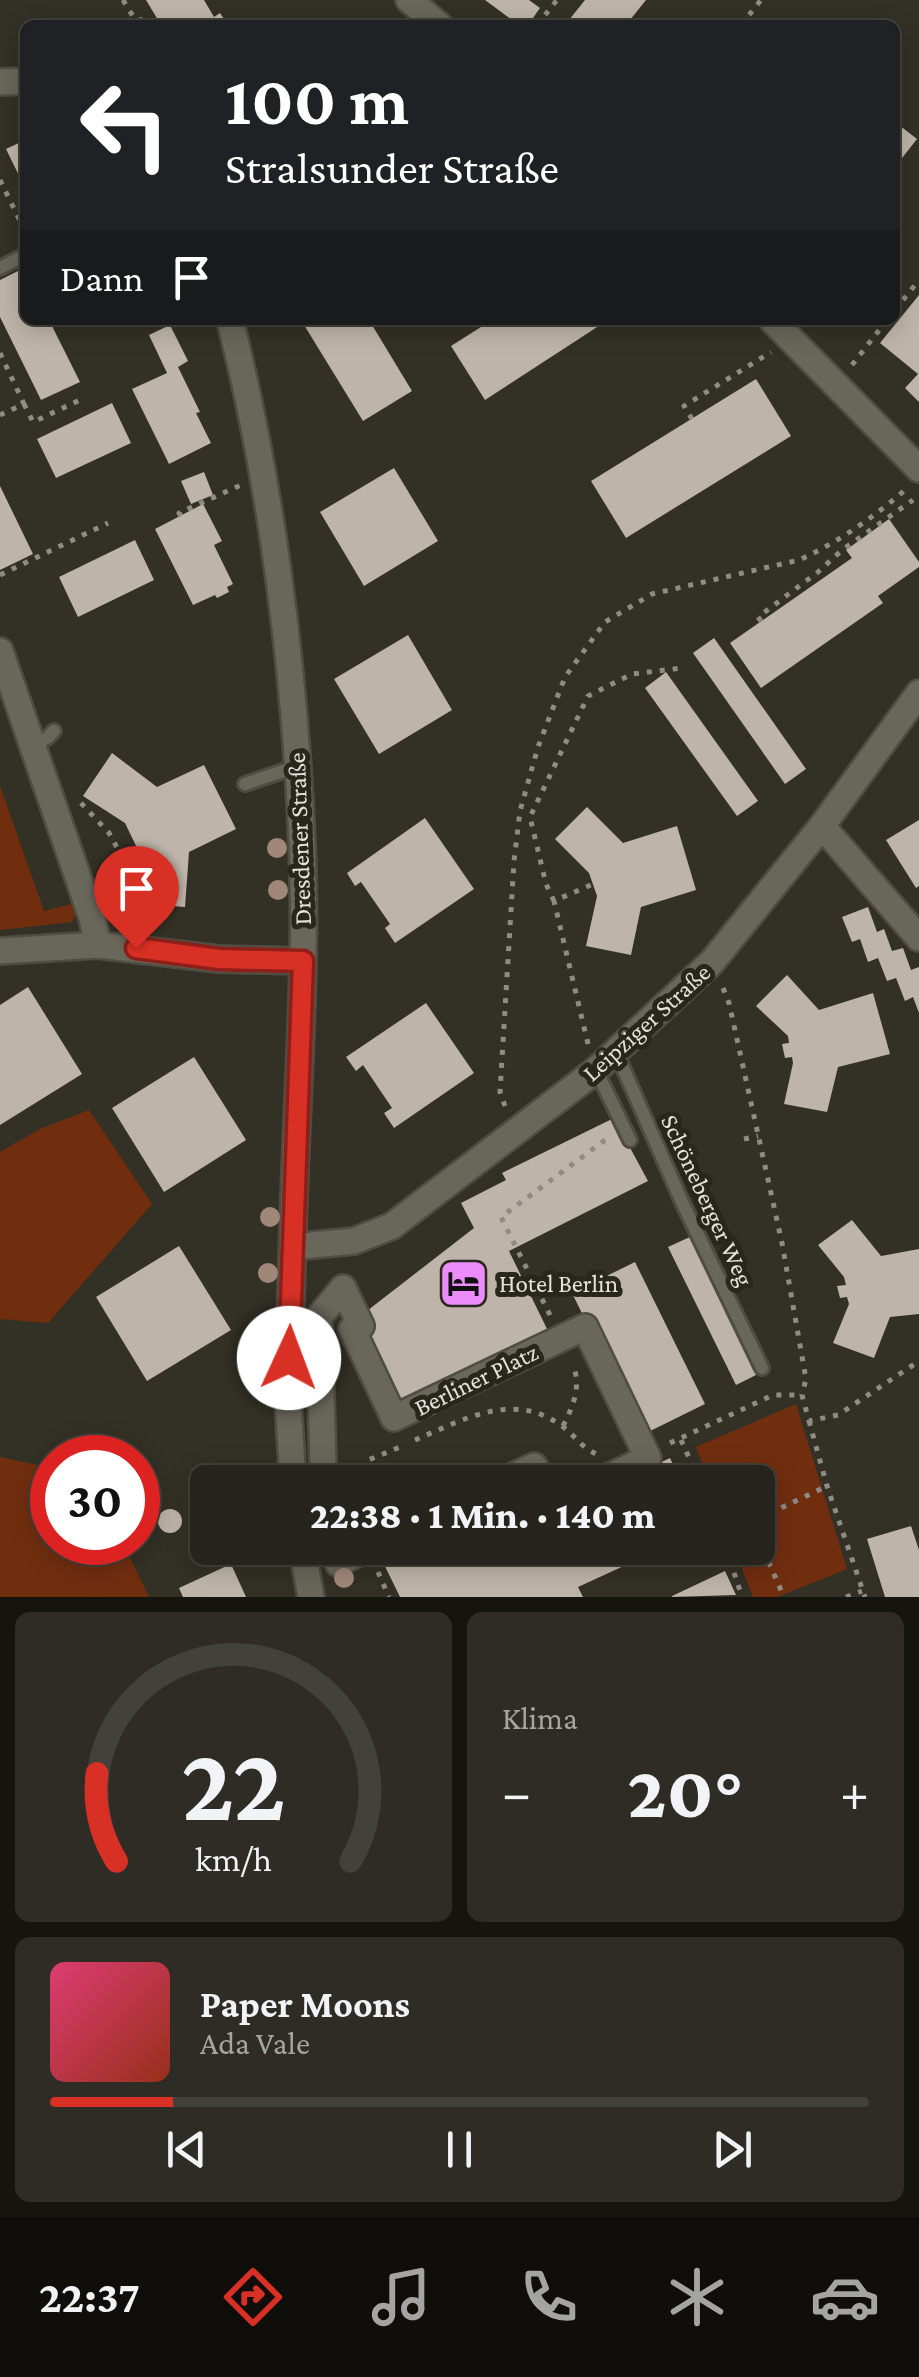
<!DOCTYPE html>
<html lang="de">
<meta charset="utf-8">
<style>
:root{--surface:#26241c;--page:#2e2c25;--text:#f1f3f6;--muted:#a4a4a3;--line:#42413b;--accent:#d93025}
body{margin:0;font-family:"Crimson Pro",serif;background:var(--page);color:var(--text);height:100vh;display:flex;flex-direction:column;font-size:38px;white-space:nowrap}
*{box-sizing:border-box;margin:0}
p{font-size:32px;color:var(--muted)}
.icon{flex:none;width:55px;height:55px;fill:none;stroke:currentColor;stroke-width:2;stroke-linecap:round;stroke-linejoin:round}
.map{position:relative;height:1597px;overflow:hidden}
.sheet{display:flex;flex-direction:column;gap:15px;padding:15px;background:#15140f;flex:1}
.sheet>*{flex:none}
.hud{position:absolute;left:20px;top:20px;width:880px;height:305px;border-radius:15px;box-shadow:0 5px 25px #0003,0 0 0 2px var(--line);background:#202124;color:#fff;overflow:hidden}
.speed{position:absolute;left:30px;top:1435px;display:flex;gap:20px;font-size:50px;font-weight:700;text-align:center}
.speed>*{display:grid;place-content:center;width:130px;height:130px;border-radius:50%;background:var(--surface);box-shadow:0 5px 25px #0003,0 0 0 2px var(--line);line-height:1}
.speed .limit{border:15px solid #d22;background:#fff;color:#111}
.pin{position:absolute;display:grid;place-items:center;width:85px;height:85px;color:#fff;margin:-102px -42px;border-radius:50% 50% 50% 0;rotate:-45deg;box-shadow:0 0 10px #0007}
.pin .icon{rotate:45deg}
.me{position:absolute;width:110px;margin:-55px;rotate:2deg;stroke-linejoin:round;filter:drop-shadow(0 0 8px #0008)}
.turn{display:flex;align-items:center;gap:35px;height:210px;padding:0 40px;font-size:45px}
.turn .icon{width:130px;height:130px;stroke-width:2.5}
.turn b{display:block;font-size:70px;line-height:85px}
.then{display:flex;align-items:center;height:95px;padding:0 40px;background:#0003;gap:20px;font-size:38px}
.big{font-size:75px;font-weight:800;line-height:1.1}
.sheet .widget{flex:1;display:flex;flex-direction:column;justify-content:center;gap:15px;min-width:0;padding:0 35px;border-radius:15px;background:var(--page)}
.sheet .dial{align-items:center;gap:0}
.dial svg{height:260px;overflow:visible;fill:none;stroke:var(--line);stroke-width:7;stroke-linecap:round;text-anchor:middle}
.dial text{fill:var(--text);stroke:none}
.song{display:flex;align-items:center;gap:30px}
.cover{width:120px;height:120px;border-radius:15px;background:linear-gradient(135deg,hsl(340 70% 55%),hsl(10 70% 35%))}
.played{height:10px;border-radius:5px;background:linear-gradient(90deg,var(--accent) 15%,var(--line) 15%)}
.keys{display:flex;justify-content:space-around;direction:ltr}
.heat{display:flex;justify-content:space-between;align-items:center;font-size:55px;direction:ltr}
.sheet .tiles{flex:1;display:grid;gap:15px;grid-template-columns:1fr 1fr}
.widget:last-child{grid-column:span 2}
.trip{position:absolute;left:190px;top:1465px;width:585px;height:100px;border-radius:15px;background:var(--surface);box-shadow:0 5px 25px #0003,0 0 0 2px var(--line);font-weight:800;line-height:100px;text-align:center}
.dock{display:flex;height:160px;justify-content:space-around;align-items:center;background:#0f0e0b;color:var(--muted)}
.dock .icon{width:70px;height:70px}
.dock .on{color:var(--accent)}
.dock b{font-size:45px;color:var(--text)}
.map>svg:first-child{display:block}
</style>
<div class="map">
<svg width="919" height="1597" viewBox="0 0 919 1597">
<rect width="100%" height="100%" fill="#333025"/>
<path fill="#712e0f" d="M0,786L44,911L72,904L76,914L72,922L0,930Z
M89,1110L152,1204L48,1323L0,1319V1152L40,1129Z
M796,1404L847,1569L777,1597H753L734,1548H758V1482H709L696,1447Z
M0,1457L52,1468V1542L123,1543L149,1597H0Z"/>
<path fill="#beb4a9" d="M146,0H204L214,17L220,13L228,25H161Z
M485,0H529L540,8L528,25H519Z
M585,0H646L630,20L627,18L622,25H565Z
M895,122L917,139L895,167Z
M25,140V188L6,149Z
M24,268L25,320H49L80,382L41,400L0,317V280Z
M919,295V402L905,388L918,374L880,343Z
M301,320H369L412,391L363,421Z
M492,320H608L485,400L451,346Z
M170,325L188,361L178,367L200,412L196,413L211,443L169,464L132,389L167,373L149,335Z
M756,379L791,436L626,538L591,481Z
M112,403L131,443L56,478L37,439Z
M394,468L438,541L364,586L320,512Z
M204,472L213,495L191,504L181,481Z
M0,486L33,554L0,570Z
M203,504L222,541L214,545L233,584L227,587L229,592L217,598L215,595L193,605L155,529Z
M889,519L919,562V567L878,596L883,603L761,688L730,643L852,558L846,550Z
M135,540L154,580L78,617L59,577Z
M408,635L452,710L379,754L334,679Z
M714,638L806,769L785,784L693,653Z
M666,672L758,801L737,816L645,688Z
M112,753L157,787L204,765L236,829L189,852L185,907L134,903L139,852L125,823L83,796Z
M587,807L623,843L677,826L696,890L641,907L631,955L586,946L597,896L589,873L555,839Z
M425,818L474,889L395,943L385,928L390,924L361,882L355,886L347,873Z
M919,820V886L916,888L886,840Z
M868,907L877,932L884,929L892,951L903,948L911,970L919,967V1013L913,997L905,1001L896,978L887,981L878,958L868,962L860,939L852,942L842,917Z
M787,975L819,1010L873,993L890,1054L838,1067L827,1112L784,1104L793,1063L792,1057L785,1058L782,1044L789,1043L788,1036L756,1006Z
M28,987L82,1074L0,1125V1005Z
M426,1003L474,1073L394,1128L384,1113L392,1108L363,1065L356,1071L346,1057Z
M194,1057L246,1140L164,1192L112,1108Z
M614,1118L648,1181L509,1251L549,1333L399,1406L361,1335L363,1314L474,1228L461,1203L506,1180L502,1173Z
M852,1220L881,1256L919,1249V1314L890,1317L874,1358L833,1343L849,1304L847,1297L840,1298L837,1286L846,1285L844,1277L818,1245Z
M692,1236L758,1374L736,1385L668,1247Z
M179,1246L231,1330L147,1381L96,1297Z
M635,1262L705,1404L642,1435L572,1293Z
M670,1458L681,1482H619Z
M158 1521a12 12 0 1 1 24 0a12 12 0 1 1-24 0Z
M911,1526L919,1550V1597H885L867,1539Z
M376,1548H663L578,1587L583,1597H400Z
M231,1564L246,1597H183L179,1588Z
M725,1571L736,1595L670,1597Z"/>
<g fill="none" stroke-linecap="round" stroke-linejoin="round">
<defs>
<path id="lane" d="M0,268L25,255
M33,745L47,738L54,731
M245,784L298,766
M616,1052L682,1202L762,1368
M596,1070L630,1140"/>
<path id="street" d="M409,0L439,25
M0,82L25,81
M230,320C272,487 295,672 302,844C306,937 301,1031 297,1124C293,1202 292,1280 289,1358L288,1402L293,1482
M772,320L919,469
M0,651L92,918L98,945
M822,826L919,938
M0,951L98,945L219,959L303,961
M293,1247L354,1241L392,1226L595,1071L712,962L822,826L919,693
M325,1482L323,1466L319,1317L343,1288L361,1326L352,1329L394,1418L585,1327L648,1458L598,1482
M501,1482L534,1466L542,1482
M302,1548L311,1597
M335,1548L338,1563L369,1548"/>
</defs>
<use href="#lane" stroke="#4f4d43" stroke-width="18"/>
<use href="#street" stroke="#4f4d43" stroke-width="30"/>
<path stroke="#8e8c84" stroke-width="5" stroke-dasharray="5 8" stroke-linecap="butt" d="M123,0L134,18L146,21L149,25
M537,25L557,0
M741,25L761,0
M0,180L25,231
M895,310L919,280
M0,353L24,404L0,415
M852,365L887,320
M24,404L33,422L80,400
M692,419L684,406L771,352
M181,516L179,513L241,485
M0,575L108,523
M761,621L758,617L818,572L842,550L913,500
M81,803L109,833L120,853L117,908
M554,901L546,884L530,817L588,696L632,674L682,668
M723,988L729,1003L782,1243L806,1379L802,1395L809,1421L838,1415L919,1361
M588,1044L554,901L593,884
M505,1106L500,1092L514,861L520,811L538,747L565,677L605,622L652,594L799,560C837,543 874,517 905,490
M744,1139L758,1136
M550,1315L501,1217L608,1138
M809,1421L827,1486L865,1597
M563,1426C572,1408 580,1391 575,1371
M415,1440C463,1420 513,1390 562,1426C576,1436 579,1446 598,1455
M681,1440L700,1482
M670,1443L773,1395H802
M360,1482L366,1461L405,1445
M758,1519L827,1486
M758,1538L784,1597
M726,1548L742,1597
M378,1572L389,1597
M846,1597L862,1591"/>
<use href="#lane" stroke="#69665a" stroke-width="12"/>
<use href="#street" stroke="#69665a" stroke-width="25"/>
</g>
<g fill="#a08778">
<circle cx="277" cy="848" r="10"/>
<circle cx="278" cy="890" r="10"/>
<circle cx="270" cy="1217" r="10"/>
<circle cx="268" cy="1273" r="10"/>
<circle cx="265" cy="1334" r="10"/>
<circle cx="344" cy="1578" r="10"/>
</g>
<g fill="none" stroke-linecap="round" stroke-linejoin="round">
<defs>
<path id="route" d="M136,948L219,959L303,961L289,1358"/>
</defs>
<use href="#route" stroke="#8d1f18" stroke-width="25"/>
<use href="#route" stroke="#d93025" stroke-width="18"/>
</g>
<defs>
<symbol id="hotel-square" viewBox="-11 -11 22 22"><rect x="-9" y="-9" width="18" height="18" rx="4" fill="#ec8cfb" stroke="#29261c"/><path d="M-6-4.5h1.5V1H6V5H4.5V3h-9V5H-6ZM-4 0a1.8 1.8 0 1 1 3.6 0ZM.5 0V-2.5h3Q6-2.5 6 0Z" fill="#111"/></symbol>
</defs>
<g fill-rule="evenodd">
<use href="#hotel-square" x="436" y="1256" width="55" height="55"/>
</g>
<g text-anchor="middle" stroke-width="10" stroke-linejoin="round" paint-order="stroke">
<g font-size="25" fill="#e3e2db" stroke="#29261c">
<text transform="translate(299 839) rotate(-92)" y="9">Dresdener Straße</text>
<text transform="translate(646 1022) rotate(-42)" y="9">Leipziger Straße</text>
<text transform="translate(708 1200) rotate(65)" y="9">Schöneberger Weg</text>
<text transform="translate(476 1379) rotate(-26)" y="9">Berliner Platz</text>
</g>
<g font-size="25" fill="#e3e2db" stroke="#29261c" text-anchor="start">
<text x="499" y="1292">Hotel Berlin</text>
</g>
</g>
</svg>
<div class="speed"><div class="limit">30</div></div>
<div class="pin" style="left:136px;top:948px;background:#d93025"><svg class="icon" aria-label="arrive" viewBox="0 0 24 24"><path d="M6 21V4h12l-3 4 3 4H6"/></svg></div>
<svg class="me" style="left:289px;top:1358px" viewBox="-20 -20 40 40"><circle r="19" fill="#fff"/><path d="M0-13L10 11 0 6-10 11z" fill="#d93025"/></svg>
<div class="trip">22:38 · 1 Min. · 140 m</div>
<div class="hud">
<div class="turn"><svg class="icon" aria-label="left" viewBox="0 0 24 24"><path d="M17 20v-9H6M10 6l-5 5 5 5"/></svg><div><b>100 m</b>Stralsunder Straße</div></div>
<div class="then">Dann<svg class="icon" aria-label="arrive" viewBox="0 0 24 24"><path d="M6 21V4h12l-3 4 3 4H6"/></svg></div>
</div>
</div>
<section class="sheet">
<div class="tiles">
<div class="widget dial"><svg viewBox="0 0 100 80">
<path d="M14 69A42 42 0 1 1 86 69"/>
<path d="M14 69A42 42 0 0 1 8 42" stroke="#d93025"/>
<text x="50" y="56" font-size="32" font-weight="700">22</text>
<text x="50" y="72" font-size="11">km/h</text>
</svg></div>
<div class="widget"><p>Klima</p>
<div class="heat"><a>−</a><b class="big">20°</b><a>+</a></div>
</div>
<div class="widget">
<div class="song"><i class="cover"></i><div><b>Paper Moons</b><p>Ada Vale</p></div></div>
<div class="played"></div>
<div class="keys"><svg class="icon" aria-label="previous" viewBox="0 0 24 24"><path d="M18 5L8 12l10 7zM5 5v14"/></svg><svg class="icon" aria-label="pause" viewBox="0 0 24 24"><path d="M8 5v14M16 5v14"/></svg><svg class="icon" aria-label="next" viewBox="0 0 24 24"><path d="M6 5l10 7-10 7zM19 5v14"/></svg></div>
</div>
</div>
</section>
<nav class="dock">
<b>22:37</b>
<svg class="icon on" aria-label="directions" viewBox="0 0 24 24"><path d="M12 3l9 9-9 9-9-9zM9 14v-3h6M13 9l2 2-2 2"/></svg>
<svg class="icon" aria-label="music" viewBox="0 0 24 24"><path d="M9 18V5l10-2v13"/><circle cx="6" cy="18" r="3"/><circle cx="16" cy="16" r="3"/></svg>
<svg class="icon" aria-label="phone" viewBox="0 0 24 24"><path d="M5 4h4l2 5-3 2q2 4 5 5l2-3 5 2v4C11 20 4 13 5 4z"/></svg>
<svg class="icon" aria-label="climate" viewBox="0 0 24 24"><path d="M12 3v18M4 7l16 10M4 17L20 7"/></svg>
<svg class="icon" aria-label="car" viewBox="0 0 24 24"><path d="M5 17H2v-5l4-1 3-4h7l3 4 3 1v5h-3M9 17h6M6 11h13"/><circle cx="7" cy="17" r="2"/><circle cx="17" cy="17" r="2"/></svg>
</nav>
